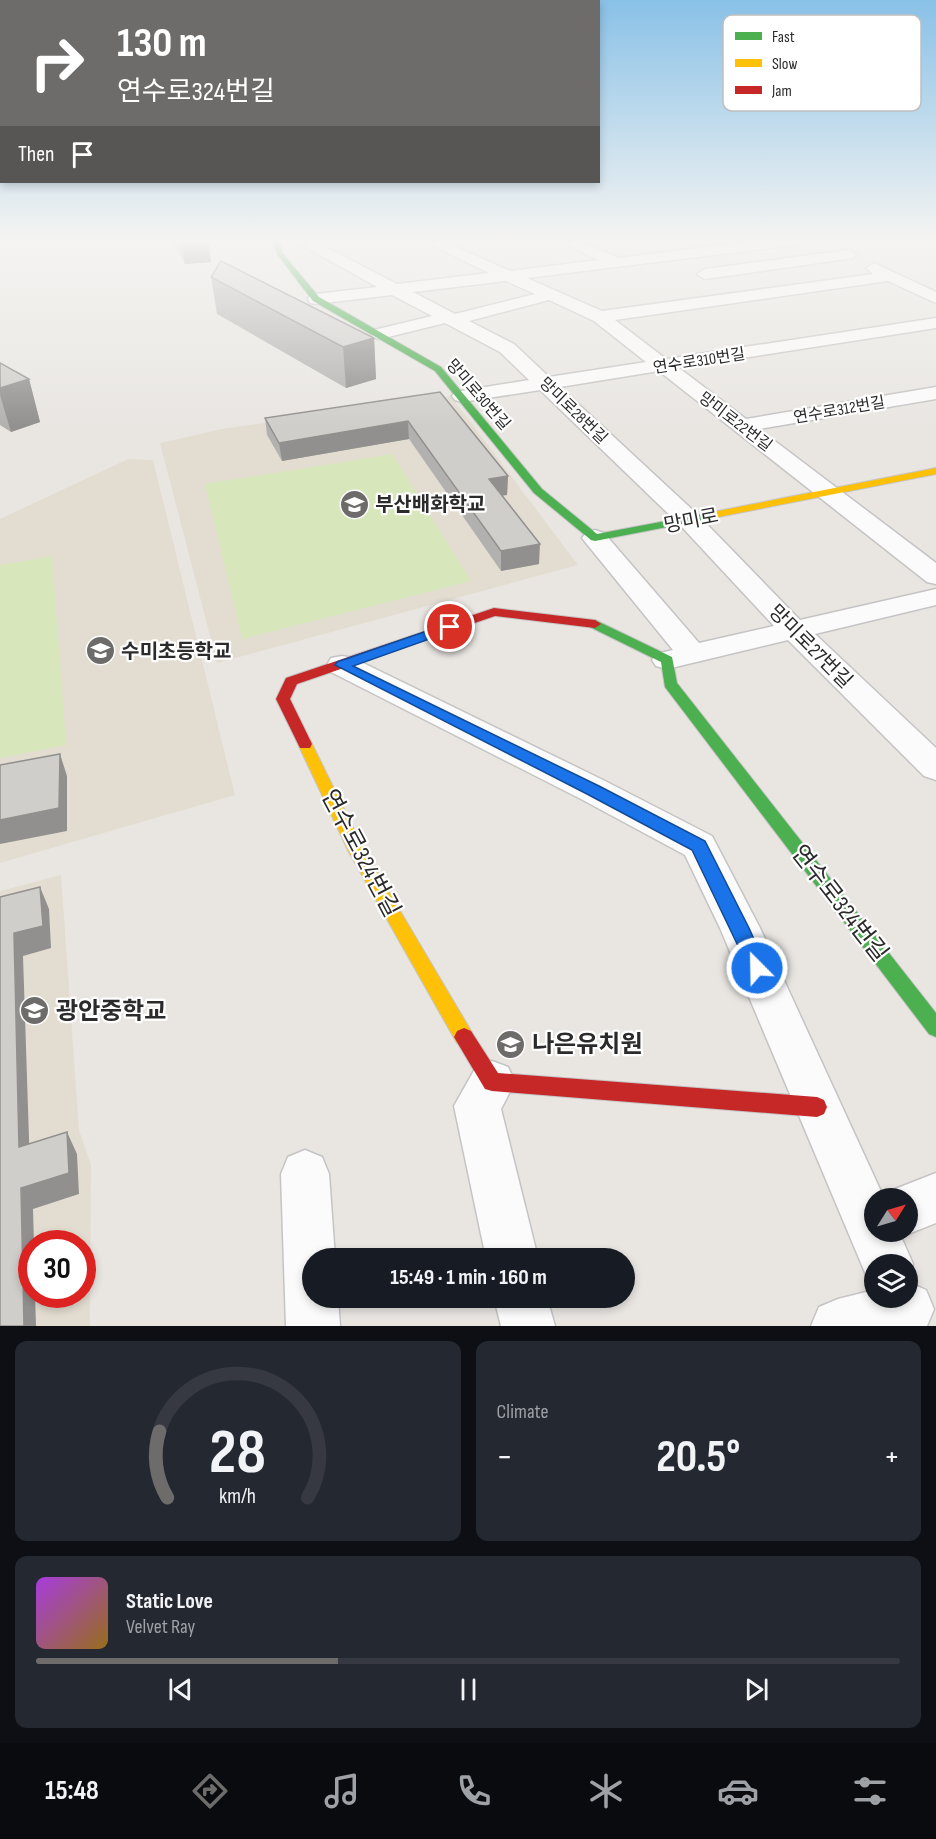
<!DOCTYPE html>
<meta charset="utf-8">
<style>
:root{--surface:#171b24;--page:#242831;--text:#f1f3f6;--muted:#9ea1a6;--line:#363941;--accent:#6e6c6b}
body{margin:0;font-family:"Sofia Sans Condensed","Noto Sans KR",sans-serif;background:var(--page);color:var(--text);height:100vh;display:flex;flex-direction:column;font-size:22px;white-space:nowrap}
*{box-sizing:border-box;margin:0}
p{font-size:20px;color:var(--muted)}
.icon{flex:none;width:33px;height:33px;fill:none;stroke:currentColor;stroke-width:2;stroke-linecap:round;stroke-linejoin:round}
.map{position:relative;height:1326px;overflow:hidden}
.details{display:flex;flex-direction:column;gap:15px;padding:15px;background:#0d0f14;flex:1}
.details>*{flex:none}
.banner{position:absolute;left:0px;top:0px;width:600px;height:183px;box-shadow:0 3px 9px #0003;background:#6e6c6b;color:#fff;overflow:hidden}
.needle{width:39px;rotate:53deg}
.buttons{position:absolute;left:864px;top:1188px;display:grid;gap:12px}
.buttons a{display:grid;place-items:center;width:54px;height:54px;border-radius:50%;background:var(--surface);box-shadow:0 3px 9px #0003;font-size:30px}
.speed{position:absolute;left:18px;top:1230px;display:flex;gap:12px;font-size:30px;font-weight:700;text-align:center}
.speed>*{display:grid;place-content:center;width:78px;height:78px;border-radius:50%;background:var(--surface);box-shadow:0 3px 9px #0003;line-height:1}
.speed .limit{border:9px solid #d22;background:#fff;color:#111}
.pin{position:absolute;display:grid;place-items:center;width:51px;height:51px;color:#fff;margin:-26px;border:3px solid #fff;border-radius:50%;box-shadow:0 2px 6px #0007}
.me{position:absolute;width:66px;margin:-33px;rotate:337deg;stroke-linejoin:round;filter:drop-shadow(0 0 4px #0008)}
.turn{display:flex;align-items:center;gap:21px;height:126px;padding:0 18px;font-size:27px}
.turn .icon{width:78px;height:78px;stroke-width:2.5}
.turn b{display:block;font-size:42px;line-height:51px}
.then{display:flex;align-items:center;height:57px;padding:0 18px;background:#0003;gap:12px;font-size:22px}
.big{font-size:45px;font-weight:700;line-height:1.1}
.details .widget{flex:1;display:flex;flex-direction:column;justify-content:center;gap:9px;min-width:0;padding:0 21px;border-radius:12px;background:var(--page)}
.details .dial{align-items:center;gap:0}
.dial svg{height:156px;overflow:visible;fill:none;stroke:var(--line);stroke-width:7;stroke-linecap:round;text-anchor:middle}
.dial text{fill:var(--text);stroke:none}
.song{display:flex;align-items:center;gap:18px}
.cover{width:72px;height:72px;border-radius:9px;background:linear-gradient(135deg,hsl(280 70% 55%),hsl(40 70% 35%))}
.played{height:6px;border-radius:3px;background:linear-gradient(90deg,var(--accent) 35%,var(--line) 35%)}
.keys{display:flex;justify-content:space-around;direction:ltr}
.heat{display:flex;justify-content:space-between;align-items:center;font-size:33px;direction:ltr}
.details .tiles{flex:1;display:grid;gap:15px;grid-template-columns:1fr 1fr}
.widget:last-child{grid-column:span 2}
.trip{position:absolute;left:302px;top:1248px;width:333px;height:60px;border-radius:30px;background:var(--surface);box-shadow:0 3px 9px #0003;font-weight:700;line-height:60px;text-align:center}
.menu{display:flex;height:96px;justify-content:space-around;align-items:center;background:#090b0e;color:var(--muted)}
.menu .icon{width:42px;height:42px}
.menu .on{color:var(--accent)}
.menu b{font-size:27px;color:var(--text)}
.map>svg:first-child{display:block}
</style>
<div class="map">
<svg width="936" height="1326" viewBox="0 0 936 1326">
<rect width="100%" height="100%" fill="#e9e6e2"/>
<path fill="#e3ddd1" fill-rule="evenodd" d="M451,396L578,565L217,663L160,443L222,429Z
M128,459L153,460L235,795L0,863V519Z
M61,875L79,1130L91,1165L90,1326H0V891ZM32,1244H82V1294H32Z"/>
<path fill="#d7e6bb" d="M392,454L471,581L242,639L205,484Z
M52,556L66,745L0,758V565Z"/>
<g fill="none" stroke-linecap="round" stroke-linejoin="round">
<defs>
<path id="street" d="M295,241H314L397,284L489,273L423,241H443L510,271L598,260L559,241H580L619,258L754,241H801L794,245L527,278L602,311L873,274L866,268L874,263L936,292V303L888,281L615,320L666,359L936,318V328L679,368L746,419L936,387V399L759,429L936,563V584L927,582L659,371L560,387L698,515L800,620L936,589V605L815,634L936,748V780L924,776L788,640L667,669L656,666L652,660L656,654L673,650L586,543L582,538L586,533L595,530L604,533L699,643L774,626L680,525L540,390L462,402L455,400L452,396L455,392L529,380L500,352L445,323L380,339L374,338L371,334L374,330L432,316L392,295L316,304L310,303L308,299L310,295L316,294L377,287ZM506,281L535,294L455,314L413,292ZM549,300L594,321L646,362L549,377L514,344L469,321Z
M848,250L853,252L856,255L853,258L705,279L697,274L705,269Z
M342,656L353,658L605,781L712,836L760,928L884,1198H874V1232H899L913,1264L908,1277V1264H874V1285L869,1282L720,928L685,855L581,799L331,672L327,665L331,658Z
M492,1061L508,1067L515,1082L501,1109L538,1258H486L454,1106L476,1067Z
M305,1150L322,1157L329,1174L335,1258H312V1298H338L340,1326H286L281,1174L288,1157Z
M936,1173V1223L908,1234L902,1232H908V1198H887L890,1191Z
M908,1282L926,1290L934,1309L927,1326H811L819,1307L838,1299L874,1290V1298H908Z
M494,1298H547L555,1326H501Z"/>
<path id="fast" d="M273,241H279L283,254L319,297L441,367L542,489L597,534L708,513L714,516L708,519L595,541L591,540L534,493L435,371L313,301L277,254Z
M595,620L672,657L677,683L936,1013V1037L929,1034L665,687L661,662L590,627L589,624Z"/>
<path id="slow" d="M936,468V474L708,519L702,516L708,513Z
M305,739L310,740L312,744L364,850L471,1031L474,1037L471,1043L464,1046L457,1043L349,852L298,744L300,740Z"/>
<path id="jam" d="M494,608L595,620L601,624L595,628L495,616L297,684L290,699L312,744L310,748H300L276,699L286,678Z
M464,1028L471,1031L498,1073L817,1097L824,1100L827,1107L824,1114L817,1117L492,1091L485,1089L454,1037L457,1031Z"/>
</defs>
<use href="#street" stroke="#c5c4c4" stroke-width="3"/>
<use href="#fast" stroke="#c5c4c4" stroke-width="2"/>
<use href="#slow" stroke="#c5c4c4" stroke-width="2"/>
<use href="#jam" stroke="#c5c4c4" stroke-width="2"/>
<use href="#street" fill="#fcfbfb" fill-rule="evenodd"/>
<use href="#fast" fill="#4caf50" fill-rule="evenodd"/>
<use href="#slow" fill="#ffc107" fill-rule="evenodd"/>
<use href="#jam" fill="#c62828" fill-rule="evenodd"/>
</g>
<path fill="#b3b1af" d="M172,241H208L211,262L185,264Z
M211,277L374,338L376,379L346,388L217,314Z
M0,363L29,379L40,422L11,432L0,425Z
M440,392L508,476L507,495H502L539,564L501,571L409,439L282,461L267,435L265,418Z"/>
<path fill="#92908e" d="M181,241H208L211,262L185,264Z
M374,338L376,379L346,388L343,347Z
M29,379L40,422L11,432L0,395V388Z
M408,421L409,439L282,461L279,443Z
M508,476L507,495L489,498V479Z
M540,544L539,564L501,571V551Z
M60,754L67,776V831L0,844V820Z
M40,887L49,909L51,948L23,956L30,1169L19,1147L14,933Z
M67,1132L77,1154L79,1194L33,1209L34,1244H32V1294H35L36,1326H24L21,1188Z"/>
<path fill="#d0cecb" stroke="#92908e" stroke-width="1.5" d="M221,261L374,338L343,347L211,277Z
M0,363L29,379L0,388Z
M440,392L508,476L489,479L540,544L501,551L408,421L279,443L265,418Z
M60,754L59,808L0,820V765Z
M40,887L43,926L14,933L19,1147L67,1132L69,1173L21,1188L24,1326H0V897Z"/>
<linearGradient id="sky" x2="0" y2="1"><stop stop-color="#89c1e7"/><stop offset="0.56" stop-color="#f5f4f2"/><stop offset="1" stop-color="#f5f4f2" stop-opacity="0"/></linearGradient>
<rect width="936" height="427" fill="url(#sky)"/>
<path fill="#1a73e8" stroke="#114b97" stroke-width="1.5" d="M450,623L457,627L455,630L353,666L599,786L705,841L749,928L767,968L764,973L757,975L751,973L692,850L587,794L335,665L337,662Z"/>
<defs>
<symbol id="school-disc" viewBox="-11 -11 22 22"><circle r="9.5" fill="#6e6c6b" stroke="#fff"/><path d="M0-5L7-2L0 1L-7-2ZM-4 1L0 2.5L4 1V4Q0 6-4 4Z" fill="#fff"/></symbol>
</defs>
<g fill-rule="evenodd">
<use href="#school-disc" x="338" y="488" width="33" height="33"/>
<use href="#school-disc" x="84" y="634" width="33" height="33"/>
<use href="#school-disc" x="18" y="994" width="33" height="33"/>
<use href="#school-disc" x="494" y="1028" width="33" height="33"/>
</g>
<g text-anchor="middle" stroke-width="4.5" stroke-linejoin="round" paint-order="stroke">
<g font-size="16" fill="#2b2b2b" stroke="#fff">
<text transform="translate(699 360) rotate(-9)" y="6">연수로310번길</text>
<text transform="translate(479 394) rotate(49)" y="6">망미로30번길</text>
<text transform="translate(839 409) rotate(-10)" y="6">연수로312번길</text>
<text transform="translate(574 410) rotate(44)" y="6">망미로28번길</text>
<text transform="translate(736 421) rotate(37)" y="6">망미로22번길</text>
</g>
<g font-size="20" font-weight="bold" fill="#2b2b2b" stroke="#fff" text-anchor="start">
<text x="375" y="511">부산배화학교</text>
<text x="121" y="658">수미초등학교</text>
</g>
<g font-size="20" fill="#2b2b2b" stroke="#fff">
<text transform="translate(691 520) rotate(-11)" y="7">망미로</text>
<text transform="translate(811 646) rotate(45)" y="7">망미로27번길</text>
</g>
<g font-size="24" fill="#2b2b2b" stroke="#fff">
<text transform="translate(361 853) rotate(62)" y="8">연수로324번길</text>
<text transform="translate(840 903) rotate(52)" y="8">연수로324번길</text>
</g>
<g font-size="24" font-weight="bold" fill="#2b2b2b" stroke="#fff" text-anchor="start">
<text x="56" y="1019">광안중학교</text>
<text x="532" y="1052">나은유치원</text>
</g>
</g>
<rect x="723" y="15" width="198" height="96" rx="9" fill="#fff" stroke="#bfbfbf" stroke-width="1.5"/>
<rect x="735" y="32" width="27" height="8" fill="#4caf50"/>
<rect x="735" y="59" width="27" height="8" fill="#ffc107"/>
<rect x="735" y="86" width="27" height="8" fill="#c62828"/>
<g font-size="16" fill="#2b2b2b">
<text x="772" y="42">Fast</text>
<text x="772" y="69">Slow</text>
<text x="772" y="96">Jam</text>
</g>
</svg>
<div class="buttons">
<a><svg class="needle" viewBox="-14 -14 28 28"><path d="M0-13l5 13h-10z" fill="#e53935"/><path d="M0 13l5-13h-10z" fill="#9ea1a6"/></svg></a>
<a><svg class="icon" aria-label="layers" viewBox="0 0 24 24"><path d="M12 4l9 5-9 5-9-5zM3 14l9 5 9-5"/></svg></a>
</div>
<div class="speed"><div class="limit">30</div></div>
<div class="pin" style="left:450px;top:627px;background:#d93025"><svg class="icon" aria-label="arrive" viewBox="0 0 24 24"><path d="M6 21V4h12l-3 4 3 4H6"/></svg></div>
<svg class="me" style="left:757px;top:968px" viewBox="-20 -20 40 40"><circle r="17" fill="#1a73e8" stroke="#fff" stroke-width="3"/><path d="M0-11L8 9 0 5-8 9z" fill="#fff"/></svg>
<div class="trip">15:49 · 1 min · 160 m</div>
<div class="banner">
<div class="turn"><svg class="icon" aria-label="right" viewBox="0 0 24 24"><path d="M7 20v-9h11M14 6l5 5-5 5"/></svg><div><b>130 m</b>연수로324번길</div></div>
<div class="then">Then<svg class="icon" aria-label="arrive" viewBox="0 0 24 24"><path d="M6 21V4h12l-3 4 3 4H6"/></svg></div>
</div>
</div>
<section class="details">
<div class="tiles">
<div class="widget dial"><svg viewBox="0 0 100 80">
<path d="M14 69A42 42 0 1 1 86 69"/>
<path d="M14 69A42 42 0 0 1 10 35" stroke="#6e6c6b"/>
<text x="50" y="56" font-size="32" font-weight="700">28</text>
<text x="50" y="72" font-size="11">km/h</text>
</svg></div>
<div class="widget"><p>Climate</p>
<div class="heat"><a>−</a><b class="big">20.5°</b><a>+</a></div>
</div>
<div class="widget">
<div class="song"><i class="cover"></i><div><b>Static Love</b><p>Velvet Ray</p></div></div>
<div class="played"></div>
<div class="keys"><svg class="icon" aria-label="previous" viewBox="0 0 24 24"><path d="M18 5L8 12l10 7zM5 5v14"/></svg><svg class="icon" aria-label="pause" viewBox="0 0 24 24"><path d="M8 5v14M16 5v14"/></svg><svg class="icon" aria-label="next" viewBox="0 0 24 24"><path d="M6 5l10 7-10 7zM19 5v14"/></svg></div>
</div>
</div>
</section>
<nav class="menu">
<b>15:48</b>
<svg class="icon on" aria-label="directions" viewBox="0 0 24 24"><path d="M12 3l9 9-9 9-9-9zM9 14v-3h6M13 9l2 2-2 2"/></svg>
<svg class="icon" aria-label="music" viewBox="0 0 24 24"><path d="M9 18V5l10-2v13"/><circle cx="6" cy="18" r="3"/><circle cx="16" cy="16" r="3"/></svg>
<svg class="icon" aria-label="phone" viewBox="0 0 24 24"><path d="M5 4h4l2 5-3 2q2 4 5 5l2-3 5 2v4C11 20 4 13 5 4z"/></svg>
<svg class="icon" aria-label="climate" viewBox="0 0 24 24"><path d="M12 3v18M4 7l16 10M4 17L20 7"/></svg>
<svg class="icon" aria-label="car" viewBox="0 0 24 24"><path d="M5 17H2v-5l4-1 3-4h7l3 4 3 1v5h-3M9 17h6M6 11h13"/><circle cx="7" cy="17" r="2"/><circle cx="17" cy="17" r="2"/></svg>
<svg class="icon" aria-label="filters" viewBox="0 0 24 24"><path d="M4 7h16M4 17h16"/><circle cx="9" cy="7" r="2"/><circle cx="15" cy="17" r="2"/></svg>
</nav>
